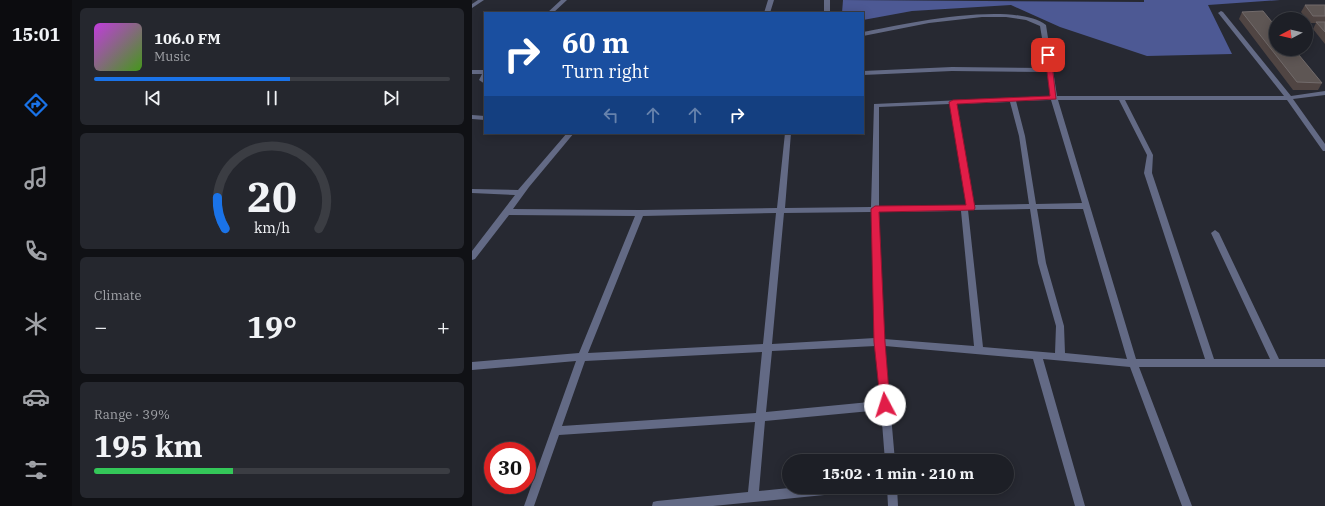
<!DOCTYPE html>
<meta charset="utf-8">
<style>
:root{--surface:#1d1f26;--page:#25272e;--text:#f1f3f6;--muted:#a0a2a7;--line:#3b3d43;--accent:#1a73e8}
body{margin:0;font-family:"IBM Plex Serif",serif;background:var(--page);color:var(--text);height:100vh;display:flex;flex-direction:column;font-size:15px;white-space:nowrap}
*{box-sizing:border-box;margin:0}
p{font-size:13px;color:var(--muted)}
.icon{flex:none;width:22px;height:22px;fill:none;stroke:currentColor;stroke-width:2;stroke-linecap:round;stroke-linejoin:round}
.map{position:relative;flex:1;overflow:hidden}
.panel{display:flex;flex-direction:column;gap:8px;padding:8px;background:#101115;width:400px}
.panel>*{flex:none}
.top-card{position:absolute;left:12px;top:12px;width:380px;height:122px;border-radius:0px;box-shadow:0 2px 10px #0003,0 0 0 1px var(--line);background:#1a4fa0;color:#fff;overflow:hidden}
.needle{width:26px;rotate:263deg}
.controls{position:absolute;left:797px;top:12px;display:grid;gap:8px}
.controls a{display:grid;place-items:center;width:44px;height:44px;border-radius:50%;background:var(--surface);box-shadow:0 2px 10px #0003,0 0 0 1px var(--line);font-size:20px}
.speed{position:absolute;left:12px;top:442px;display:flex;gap:8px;font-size:20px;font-weight:700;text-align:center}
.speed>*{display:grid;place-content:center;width:52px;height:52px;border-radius:50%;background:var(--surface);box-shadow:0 2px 10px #0003,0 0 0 1px var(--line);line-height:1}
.speed .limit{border:6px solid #d22;background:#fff;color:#111}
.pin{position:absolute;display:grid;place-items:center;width:34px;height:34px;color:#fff;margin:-17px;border-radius:8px;box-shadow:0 2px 6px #0006}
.me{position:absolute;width:44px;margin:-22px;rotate:355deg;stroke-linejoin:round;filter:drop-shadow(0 0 3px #0008)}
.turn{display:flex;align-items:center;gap:14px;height:84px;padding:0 12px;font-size:18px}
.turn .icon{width:52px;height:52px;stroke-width:2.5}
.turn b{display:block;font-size:28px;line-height:34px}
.lanes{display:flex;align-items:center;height:38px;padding:0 12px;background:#0003;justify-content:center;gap:20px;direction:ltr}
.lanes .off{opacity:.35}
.big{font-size:30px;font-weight:800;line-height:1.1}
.panel .tile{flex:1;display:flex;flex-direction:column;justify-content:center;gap:6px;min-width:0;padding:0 14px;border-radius:6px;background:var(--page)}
.panel .dial{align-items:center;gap:0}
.dial svg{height:104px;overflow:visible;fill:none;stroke:var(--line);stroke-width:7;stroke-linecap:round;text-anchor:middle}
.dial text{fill:var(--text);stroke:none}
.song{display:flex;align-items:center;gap:12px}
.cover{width:48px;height:48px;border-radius:6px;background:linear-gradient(135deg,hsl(290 70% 55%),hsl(100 70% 35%))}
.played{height:4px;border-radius:2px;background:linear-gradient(90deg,var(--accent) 55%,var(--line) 55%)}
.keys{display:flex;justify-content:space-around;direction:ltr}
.heat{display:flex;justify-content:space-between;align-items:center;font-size:22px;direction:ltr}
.charge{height:6px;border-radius:3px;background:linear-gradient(90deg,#34c759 39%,var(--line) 0)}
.trip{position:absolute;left:310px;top:454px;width:232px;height:40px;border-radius:20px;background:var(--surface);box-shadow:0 2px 10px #0003,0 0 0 1px var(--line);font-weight:800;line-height:40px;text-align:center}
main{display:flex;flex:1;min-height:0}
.menu{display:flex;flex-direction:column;width:72px;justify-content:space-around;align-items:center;background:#0c0c0f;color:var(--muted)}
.menu .icon{width:28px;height:28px}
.menu .selected{color:var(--accent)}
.menu b{font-size:18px;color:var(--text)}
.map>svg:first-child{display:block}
</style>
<main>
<nav class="menu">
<b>15:01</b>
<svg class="icon selected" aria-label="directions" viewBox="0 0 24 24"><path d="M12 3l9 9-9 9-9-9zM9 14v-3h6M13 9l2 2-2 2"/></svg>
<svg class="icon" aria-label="music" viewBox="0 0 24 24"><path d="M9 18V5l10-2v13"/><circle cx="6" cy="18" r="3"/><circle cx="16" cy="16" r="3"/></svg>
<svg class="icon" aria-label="phone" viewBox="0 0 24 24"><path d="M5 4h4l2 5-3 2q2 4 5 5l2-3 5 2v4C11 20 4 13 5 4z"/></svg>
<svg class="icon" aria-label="climate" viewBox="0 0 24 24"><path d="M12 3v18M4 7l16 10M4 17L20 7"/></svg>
<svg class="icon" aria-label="car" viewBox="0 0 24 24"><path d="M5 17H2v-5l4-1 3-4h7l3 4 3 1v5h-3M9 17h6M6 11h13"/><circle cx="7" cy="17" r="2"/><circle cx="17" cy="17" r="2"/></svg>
<svg class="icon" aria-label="filters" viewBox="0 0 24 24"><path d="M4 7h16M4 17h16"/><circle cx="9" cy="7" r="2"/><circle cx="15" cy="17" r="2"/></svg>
</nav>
<section class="panel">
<div class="tile">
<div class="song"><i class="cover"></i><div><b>106.0 FM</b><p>Music</p></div></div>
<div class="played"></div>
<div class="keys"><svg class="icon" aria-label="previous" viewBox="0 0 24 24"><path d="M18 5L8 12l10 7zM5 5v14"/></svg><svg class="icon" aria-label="pause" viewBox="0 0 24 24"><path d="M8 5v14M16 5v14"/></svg><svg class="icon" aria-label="next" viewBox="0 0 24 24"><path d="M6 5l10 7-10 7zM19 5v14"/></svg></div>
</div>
<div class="tile dial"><svg viewBox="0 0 100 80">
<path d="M14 69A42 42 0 1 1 86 69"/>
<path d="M14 69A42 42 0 0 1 8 45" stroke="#1a73e8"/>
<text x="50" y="56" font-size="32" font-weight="700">20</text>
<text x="50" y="72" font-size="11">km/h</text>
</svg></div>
<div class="tile"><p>Climate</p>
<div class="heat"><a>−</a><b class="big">19°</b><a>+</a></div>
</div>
<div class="tile"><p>Range · 39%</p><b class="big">195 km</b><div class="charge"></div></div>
</section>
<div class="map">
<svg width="853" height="506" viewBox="0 0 853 506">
<rect width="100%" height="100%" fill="#272932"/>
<path fill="#4d5994" d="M371,0L672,2V0H808L736,5L760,54L675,56L588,27L539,5L440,11L391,20V13H370Z"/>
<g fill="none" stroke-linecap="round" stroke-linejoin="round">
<path fill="#636a85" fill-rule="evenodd" d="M6,0H12L0,8V4Z
M89,0H95L81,13H75Z
M296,0H302L298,13H292Z
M352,0H358V13H352Z
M749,11L751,12L819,96L853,91V95L821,99L853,144V151H851L815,100H653L681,155L680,173L742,359H798L739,233L743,230L747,233L807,359H853V367H667L720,506H710L658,367L571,359L613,506H603L561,359L413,346L423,461H413L409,410L293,421L287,491L327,487H387L386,491L382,492L241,506H180L181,502L185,501L276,492L283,422L87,435L62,506H52L104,361L0,370V362L107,353L163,216L37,215L3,259L0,260V251L43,195L0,193V189L46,190L95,133H102L57,187L41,209L168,210L305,208L313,133H319L313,208L399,207L402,104L579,96L575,72L480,71L391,75V71L480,67L575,68L568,26L554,20L534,17H510L457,23L391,36V32C432,24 540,0 574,25L585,96H812L747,14L746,13ZM579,100L610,203L564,204L553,136L544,101ZM586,100H647L675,155L672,173L733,359H664ZM538,102L547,136L557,204L502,205L484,104ZM478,104L495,205L407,207V107ZM558,209L566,263L584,326L583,353L511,347L496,210ZM565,209H611L655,359L593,353L592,326L574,263ZM489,211L502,346L412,339L407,212ZM399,212L403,338L300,344L312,213ZM304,213L291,344L116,353L171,216ZM404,346L408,401L294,412L300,351ZM290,352L284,413L90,426L113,361Z
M0,70H13V84L7,80L10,74H0Z
M0,115L13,116V120L0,119Z
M415,487H425L426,506H416Z"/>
</g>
<path fill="#504543" d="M833,5H853V44L841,29L844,23H837L829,12Z
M770,12L850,83L846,90H821L767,19Z"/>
<path fill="#5e5654" stroke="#726b6b" d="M833,5H853V16H841Z
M791,11L804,27V49H822L850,83L825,82L770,12Z
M844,22H853V32Z"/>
<path fill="#e11d48" stroke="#92132f" d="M576,53L579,55L584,99L485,104L503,208L502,210L407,212L413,342L418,405L417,408L413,410L409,408L402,342L399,209L403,206L494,205L477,102L481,100L578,96L573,55Z"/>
</svg>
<div class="controls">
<a><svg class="needle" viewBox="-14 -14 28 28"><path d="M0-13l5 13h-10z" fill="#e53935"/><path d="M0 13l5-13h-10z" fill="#a0a2a7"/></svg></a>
</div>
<div class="speed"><div class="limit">30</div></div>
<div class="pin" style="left:576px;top:55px;background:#d93025"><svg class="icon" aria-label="arrive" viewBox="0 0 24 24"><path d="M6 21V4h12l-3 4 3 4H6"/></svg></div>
<svg class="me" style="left:413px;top:405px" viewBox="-20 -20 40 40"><circle r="19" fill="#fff"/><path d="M0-13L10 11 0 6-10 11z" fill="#e11d48"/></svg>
<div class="trip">15:02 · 1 min · 210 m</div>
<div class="top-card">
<div class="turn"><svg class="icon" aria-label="right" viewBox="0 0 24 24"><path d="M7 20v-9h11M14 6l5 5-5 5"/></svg><div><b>60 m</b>Turn right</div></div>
<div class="lanes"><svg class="icon off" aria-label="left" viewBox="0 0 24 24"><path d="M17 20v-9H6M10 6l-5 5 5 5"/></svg><svg class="icon off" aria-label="ahead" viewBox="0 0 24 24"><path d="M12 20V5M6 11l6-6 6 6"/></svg><svg class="icon off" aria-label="ahead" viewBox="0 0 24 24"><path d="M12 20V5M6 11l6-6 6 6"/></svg><svg class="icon" aria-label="right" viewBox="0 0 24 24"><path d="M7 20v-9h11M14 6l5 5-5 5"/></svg></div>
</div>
</div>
</main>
